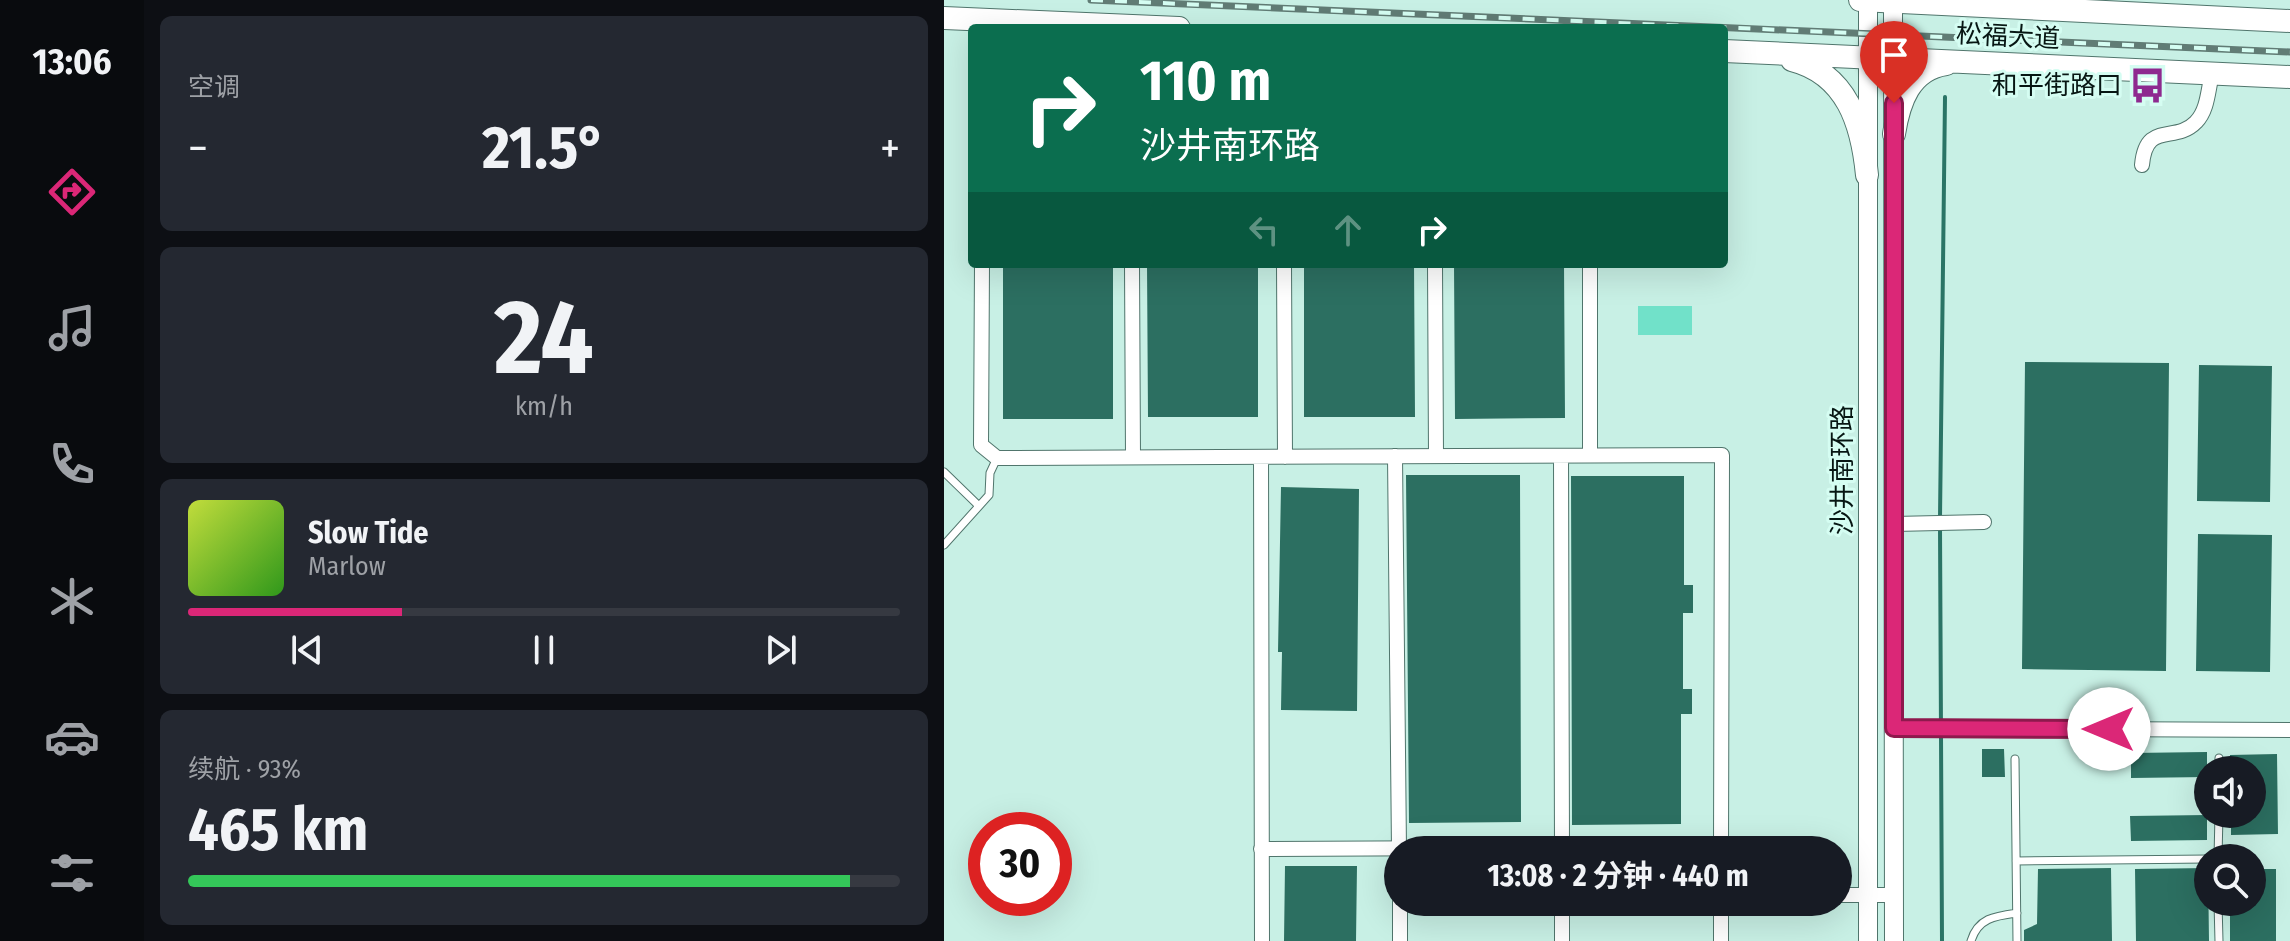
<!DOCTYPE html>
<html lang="zh">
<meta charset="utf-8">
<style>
:root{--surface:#171b24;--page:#242831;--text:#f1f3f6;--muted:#9ea1a6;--line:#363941;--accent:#db2777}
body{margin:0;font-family:"Fira Sans Condensed","Noto Sans SC",sans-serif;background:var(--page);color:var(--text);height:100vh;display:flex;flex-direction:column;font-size:30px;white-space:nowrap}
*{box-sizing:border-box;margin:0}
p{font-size:26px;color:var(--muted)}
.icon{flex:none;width:44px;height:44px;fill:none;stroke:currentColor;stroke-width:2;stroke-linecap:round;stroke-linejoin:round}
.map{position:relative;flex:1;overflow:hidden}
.details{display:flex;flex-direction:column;gap:16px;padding:16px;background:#0d0f14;width:800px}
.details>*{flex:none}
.hud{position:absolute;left:24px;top:24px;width:760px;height:244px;border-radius:8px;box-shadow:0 8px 32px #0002;background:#0b6e4f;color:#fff;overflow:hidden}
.fabs{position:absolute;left:1250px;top:756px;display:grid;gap:16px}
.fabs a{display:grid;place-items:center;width:72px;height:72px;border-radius:50%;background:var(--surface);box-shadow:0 8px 32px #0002;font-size:40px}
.speed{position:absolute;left:24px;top:812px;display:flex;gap:16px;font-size:40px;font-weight:700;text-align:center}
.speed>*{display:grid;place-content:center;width:104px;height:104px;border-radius:50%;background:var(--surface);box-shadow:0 8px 32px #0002;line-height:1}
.speed .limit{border:12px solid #d22;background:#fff;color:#111}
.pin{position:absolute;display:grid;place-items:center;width:68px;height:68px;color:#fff;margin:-82px -34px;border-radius:50% 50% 50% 0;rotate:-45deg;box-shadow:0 0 8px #0007}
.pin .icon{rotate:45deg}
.me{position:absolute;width:88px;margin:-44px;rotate:270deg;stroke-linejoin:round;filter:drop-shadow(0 0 6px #0008)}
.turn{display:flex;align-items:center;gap:28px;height:168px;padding:0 40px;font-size:36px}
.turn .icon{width:104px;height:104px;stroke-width:2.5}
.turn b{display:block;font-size:56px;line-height:68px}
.lanes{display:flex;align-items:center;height:76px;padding:0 40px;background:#0003;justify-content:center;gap:40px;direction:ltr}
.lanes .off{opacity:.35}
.big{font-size:60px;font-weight:700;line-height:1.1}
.details .widget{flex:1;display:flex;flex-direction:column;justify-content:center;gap:12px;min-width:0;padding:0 28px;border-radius:12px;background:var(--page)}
.details .dial{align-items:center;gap:0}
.dial b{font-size:104px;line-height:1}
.song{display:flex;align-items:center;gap:24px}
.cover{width:96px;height:96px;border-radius:12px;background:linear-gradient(135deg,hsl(70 70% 55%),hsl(110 70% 35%))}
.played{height:8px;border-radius:4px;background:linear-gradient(90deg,var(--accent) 30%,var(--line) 30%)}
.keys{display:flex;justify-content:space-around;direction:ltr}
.heat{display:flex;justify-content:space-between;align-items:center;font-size:44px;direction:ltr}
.charge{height:12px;border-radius:6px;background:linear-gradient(90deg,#34c759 93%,var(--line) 0)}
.trip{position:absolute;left:440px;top:836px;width:468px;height:80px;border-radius:40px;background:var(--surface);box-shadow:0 8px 32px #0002;font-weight:700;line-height:80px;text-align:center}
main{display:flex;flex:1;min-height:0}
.menu{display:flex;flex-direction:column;width:144px;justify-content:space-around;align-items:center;background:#090b0e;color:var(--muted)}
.menu .icon{width:56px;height:56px}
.menu .on{color:var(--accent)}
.menu b{font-size:36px;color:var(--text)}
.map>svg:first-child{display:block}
</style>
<main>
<nav class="menu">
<b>13:06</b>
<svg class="icon on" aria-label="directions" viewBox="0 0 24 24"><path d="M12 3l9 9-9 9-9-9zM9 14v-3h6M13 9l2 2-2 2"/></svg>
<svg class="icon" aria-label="music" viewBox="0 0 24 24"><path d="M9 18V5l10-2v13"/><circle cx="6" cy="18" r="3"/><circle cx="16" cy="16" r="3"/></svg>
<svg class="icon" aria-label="phone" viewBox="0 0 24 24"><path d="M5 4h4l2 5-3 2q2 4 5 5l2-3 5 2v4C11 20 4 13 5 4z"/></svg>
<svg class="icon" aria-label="climate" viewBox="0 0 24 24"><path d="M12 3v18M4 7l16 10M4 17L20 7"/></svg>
<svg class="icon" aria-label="car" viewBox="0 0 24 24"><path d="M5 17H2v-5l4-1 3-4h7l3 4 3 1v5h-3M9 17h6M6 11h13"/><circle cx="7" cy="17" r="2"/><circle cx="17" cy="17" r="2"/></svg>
<svg class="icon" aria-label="filters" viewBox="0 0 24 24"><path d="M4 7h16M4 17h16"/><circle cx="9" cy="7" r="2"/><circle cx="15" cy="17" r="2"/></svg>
</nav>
<section class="details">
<div class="widget"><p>空调</p>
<div class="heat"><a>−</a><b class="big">21.5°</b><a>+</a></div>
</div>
<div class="widget dial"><b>24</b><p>km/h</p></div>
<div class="widget">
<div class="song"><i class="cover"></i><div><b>Slow Tide</b><p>Marlow</p></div></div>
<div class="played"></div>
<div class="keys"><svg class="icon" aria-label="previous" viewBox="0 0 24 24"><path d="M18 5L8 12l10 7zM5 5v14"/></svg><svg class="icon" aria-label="pause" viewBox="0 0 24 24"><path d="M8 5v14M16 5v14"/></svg><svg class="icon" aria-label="next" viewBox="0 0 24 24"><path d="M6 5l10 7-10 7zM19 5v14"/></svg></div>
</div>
<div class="widget"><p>续航 · 93%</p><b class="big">465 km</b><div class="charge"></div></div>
</section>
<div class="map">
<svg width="1346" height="941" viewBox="0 0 1346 941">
<rect width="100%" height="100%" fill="#c8f0e5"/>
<path fill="#71e1c9" d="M694,306H748V335H694Z"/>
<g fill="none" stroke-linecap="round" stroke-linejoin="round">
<path stroke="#2b7466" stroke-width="4" d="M996,518L1001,97
M996,527L998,941"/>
</g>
<path fill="#2c6f61" d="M59,264H169V419H59Z
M203,264H314V417H204Z
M360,264H470L471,417H360Z
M510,264H620L621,418L511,419Z
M1081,362L1225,363L1222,671L1078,669Z
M1255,365L1328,366L1326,502L1253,501Z
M462,475H576L577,822L465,823Z
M627,476H740V585H749V613H739V689H748V714H737V824L628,825Z
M337,487L415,489L413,711L337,710L338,652H334Z
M1254,534L1328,535L1326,672L1252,671Z
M1038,749H1060L1061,777H1038Z
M1263,752V777L1187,778V753Z
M1333,754L1334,834L1287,835V814H1308V770H1286V755Z
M1263,815V840L1187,841L1186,816Z
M341,866H413L412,941H340Z
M1167,868L1168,941H1080V930L1093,924L1094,869Z
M1264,868L1265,941H1192L1191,869Z
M1308,869H1332V941H1286V902H1308Z"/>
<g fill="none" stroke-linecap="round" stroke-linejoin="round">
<defs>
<path id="service" d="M0,472L35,506
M0,545L45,495L46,473L53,458
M1071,759L1073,941
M1275,770V758
M1274,858L1275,814
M1072,861L1264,859
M1274,902L1275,941
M1027,941C1034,918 1051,916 1073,913"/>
<path id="minor" d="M1198,165C1202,120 1231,144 1252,122C1264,110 1264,89 1268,74
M38,264L37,445L53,458L778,455L777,850
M188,264L189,457
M340,264L341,457
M491,264L492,456
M646,264V455
M451,456L455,850
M617,456L618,850
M317,457L318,941
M950,524L1040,522
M950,728L1346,730
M317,849L777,847
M894,895H950
M456,902V941
M618,902V941
M777,902V941"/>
<path id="secondary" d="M924,0V941
M949,0L950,941"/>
<path id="primary" d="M916,0L1346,21
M0,18L235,28
M780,51L1346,77
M848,60C903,74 918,124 923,175
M950,134C955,102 966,69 1002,64"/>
</defs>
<use href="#service" stroke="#50756c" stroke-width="9"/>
<use href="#minor" stroke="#50756c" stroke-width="16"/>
<use href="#secondary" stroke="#50756c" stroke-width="20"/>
<use href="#primary" stroke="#50756c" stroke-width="24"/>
<use href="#service" stroke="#fff" stroke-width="7"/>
<use href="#minor" stroke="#fff" stroke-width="14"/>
<use href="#secondary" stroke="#fff" stroke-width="18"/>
<use href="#primary" stroke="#fff" stroke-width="22"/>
<defs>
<path id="rail" d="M147,0L1346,52"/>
</defs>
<use href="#rail" stroke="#617c75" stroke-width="7"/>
<use href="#rail" stroke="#d5fdf2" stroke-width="4" stroke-dasharray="12" stroke-linecap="butt"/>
</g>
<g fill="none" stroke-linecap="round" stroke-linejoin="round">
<defs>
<path id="route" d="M950,103V728L1165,729"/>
</defs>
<use href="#route" stroke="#8e194d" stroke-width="20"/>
<use href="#route" stroke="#db2777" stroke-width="14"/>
</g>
<defs>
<symbol id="bus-bare" viewBox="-9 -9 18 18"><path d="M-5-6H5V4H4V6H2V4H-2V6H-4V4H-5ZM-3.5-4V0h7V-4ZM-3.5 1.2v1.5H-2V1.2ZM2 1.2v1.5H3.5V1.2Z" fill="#8e298f" stroke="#d5fdf2" stroke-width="2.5" paint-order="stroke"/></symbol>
</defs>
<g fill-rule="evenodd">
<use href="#bus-bare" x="1178" y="60" width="51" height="51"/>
</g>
<g text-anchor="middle" stroke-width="6" stroke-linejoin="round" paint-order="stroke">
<g font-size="26" fill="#071613" stroke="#d5fdf2">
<text transform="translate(1064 36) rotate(3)" y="9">松福大道</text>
<text transform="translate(898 470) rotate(-90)" y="9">沙井南环路</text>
</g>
<g font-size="26" fill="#071613" stroke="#d5fdf2" text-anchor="end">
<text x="1178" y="94">和平街路口</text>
</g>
</g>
</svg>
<div class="fabs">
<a><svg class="icon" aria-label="sound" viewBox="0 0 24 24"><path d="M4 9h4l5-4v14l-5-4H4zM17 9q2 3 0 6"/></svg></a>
<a><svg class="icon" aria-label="search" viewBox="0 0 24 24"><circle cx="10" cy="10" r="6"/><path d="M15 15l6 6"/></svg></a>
</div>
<div class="speed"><div class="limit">30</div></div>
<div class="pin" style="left:950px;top:103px;background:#d93025"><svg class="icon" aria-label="arrive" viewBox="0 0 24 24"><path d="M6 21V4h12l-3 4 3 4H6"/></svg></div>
<svg class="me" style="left:1165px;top:729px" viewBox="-20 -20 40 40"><circle r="19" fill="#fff"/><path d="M0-13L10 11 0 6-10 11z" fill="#db2777"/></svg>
<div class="trip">13:08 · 2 分钟 · 440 m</div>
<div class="hud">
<div class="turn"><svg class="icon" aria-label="right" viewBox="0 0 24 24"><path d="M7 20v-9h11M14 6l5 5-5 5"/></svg><div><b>110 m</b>沙井南环路</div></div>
<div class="lanes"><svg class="icon off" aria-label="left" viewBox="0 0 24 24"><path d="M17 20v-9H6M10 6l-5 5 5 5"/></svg><svg class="icon off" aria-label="ahead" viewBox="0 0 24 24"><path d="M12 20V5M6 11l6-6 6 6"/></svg><svg class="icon" aria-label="right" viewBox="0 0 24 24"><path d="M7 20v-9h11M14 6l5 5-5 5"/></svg></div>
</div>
</div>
</main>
